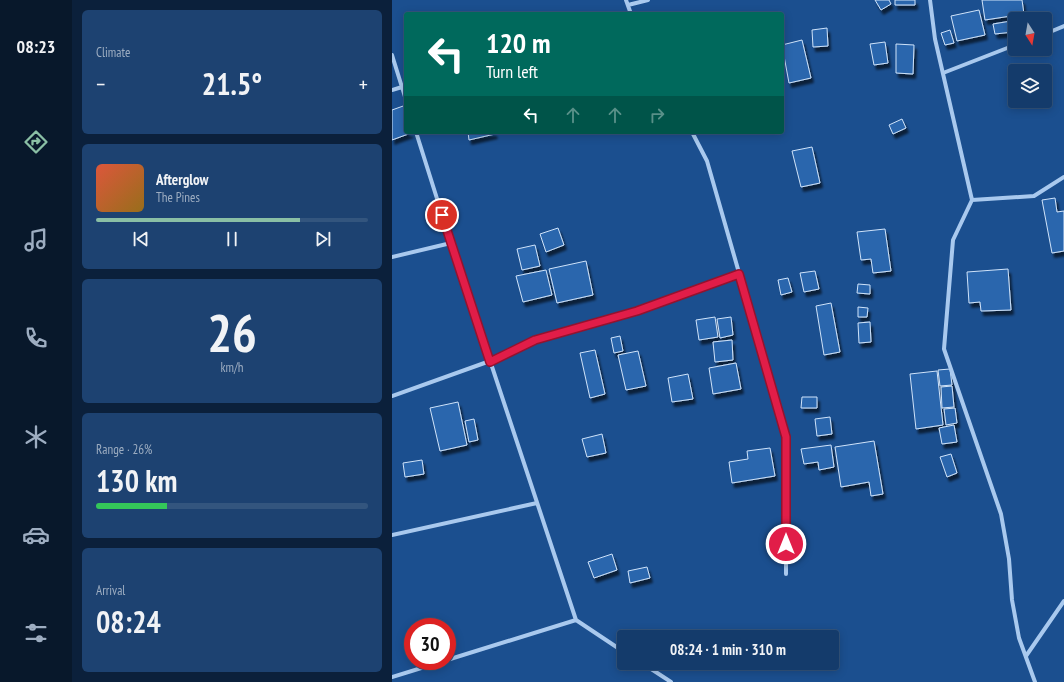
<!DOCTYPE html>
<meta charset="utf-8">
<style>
:root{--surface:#143b6b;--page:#1d4271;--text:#f1f3f6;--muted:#9dadc1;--line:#33557e;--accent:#8abfa5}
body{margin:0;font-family:"PT Sans Narrow",sans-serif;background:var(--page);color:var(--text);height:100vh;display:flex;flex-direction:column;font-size:15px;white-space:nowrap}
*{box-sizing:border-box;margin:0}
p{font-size:13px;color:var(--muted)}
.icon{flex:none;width:22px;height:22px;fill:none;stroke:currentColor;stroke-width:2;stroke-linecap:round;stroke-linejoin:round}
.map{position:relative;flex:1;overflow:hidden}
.sheet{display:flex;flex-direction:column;gap:10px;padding:10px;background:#0b203b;width:320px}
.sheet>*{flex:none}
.banner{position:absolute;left:12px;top:12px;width:380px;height:122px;border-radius:4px;box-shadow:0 2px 10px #0003,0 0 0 1px var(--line);background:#00695c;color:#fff;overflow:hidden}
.needle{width:26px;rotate:169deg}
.fabs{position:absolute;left:616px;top:12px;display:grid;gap:8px}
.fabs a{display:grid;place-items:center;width:44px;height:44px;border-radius:4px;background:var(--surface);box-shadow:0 2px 10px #0003,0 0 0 1px var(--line);font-size:20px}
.speed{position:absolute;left:12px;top:618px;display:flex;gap:8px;font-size:20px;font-weight:700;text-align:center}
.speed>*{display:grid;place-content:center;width:52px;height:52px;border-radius:50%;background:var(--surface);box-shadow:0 2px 10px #0003,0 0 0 1px var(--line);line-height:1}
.speed .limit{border:6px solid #d22;background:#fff;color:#111}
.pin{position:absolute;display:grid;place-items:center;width:34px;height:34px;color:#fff;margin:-17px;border:2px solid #fff;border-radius:50%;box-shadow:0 1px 4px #0007}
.me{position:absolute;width:44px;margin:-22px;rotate:0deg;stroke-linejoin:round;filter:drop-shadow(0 0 3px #0008)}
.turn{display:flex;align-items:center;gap:14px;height:84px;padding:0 16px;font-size:18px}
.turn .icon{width:52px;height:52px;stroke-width:2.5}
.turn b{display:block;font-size:28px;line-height:34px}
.lanes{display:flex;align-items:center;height:38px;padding:0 16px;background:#0003;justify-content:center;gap:20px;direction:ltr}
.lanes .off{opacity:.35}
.big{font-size:30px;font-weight:700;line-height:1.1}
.sheet .widget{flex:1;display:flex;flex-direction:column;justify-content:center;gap:6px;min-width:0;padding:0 14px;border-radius:6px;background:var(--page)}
.sheet .dial{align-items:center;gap:0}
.dial b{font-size:52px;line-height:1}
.song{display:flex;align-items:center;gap:12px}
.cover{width:48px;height:48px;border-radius:6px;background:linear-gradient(135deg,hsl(10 70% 55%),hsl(40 70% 35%))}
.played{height:4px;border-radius:2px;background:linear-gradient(90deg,var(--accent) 75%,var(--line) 75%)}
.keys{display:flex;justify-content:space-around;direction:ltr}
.heat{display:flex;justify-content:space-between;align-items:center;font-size:22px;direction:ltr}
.charge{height:6px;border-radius:3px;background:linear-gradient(90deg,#34c759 26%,var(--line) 0)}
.trip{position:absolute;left:225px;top:630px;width:222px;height:40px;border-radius:4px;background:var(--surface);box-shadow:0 2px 10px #0003,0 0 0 1px var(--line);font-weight:700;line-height:40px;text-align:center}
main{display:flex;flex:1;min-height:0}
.tabs{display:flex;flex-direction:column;width:72px;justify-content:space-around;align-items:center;background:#08182b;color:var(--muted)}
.tabs .icon{width:28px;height:28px}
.tabs .on{color:var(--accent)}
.tabs b{font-size:18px;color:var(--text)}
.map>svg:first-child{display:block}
</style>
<main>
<nav class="tabs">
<b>08:23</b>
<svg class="icon on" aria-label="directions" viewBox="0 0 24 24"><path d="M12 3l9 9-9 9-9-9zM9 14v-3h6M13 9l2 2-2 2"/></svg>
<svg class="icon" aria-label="music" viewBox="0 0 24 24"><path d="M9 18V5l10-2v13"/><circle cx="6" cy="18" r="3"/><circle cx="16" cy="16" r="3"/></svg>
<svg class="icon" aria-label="phone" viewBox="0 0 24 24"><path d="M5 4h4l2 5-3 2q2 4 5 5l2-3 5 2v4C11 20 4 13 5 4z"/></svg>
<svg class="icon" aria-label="climate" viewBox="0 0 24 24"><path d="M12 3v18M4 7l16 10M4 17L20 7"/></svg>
<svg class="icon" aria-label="car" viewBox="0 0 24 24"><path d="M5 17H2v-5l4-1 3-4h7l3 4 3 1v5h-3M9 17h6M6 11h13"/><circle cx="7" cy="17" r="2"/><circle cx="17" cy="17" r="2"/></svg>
<svg class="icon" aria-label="filters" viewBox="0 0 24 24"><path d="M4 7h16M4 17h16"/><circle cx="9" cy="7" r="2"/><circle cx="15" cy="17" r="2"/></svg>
</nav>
<section class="sheet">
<div class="widget"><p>Climate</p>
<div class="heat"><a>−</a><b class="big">21.5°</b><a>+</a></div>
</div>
<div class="widget">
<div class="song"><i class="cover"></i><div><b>Afterglow</b><p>The Pines</p></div></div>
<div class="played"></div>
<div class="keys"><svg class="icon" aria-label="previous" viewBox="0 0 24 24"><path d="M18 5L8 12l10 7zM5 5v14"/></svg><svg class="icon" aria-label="pause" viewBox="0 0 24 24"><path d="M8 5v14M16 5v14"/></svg><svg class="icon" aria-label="next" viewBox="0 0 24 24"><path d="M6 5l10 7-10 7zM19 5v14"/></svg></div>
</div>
<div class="widget dial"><b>26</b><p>km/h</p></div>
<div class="widget"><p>Range · 26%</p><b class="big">130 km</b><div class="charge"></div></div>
<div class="widget"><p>Arrival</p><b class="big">08:24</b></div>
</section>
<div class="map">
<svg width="672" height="682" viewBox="0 0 672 682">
<defs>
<filter id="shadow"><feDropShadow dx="2.5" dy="4.5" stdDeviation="1" flood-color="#0009"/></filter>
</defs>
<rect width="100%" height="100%" fill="#1b4f8f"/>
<path fill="#2a66ad" stroke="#cfe3fa" filter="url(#shadow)" d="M483,0H497L499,4L489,10Z
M503,0H523V5H503Z
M590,0H630L632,14L593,20Z
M587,10L593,35L565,41L559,16Z
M619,21L621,32L603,34L601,24Z
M435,28L436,46L421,47L420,30Z
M558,30L562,43L553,45L549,33Z
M410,40L419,78L397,83L390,45Z
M493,42L496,63L482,65L478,44Z
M504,44L522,45L521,74L504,73Z
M14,105V132L19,133L0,140V110Z
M510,119L514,128L501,134L497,125Z
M76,132H102L103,134L77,140Z
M420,147L428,183L409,187L400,151Z
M663,198L665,212L672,211V251L660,253L650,200Z
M166,228L172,245L154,252L148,234Z
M493,229L499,271L481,273L479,259L469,260L465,232Z
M143,245L148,266L130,270L125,249Z
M194,261L201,295L165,303L157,269Z
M616,269L619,310L589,311L588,302L577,303L575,272Z
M154,270L160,295L131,302L124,276Z
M423,271L427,289L412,292L408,273Z
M396,278L400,292L389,295L386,280Z
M466,284L478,285V294L465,293Z
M439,303L448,352L432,355L424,306Z
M466,307L476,308L475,317H466Z
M323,317L326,337L307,340L304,320Z
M339,317L341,335L328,338L325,319Z
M478,322L479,342L467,343L466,323Z
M228,336L231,351L222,353L219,338Z
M340,340L341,360L323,362L321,342Z
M203,350L213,394L198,398L188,353Z
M246,351L254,386L234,390L226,355Z
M344,363L349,389L321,394L317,368Z
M558,369L560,385L548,386L546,370Z
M545,371L551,425L524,429L518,374Z
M296,374L301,399L280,402L276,378Z
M560,386L562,407L550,408L549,387Z
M410,397H425V408H409Z
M66,402L75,445L48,451L38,408Z
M563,408L565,423L554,425L552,409Z
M438,417L440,434L425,436L423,419Z
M82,419L86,440L77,442L73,421Z
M562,425L565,442L550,444L547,428Z
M210,434L214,453L195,457L190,439Z
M482,441L491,494L479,496L477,482L449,487L443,447Z
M439,445L442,467L427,470L426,462L412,464L409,449Z
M378,448L383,476L340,483L337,462L356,459L355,451Z
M559,454L565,473L555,477L548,457Z
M30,460L32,474L13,477L11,463Z
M220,554L225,570L202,578L196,562Z
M255,567L258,578L238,583L236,571Z
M263,632V637H243L242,636Z"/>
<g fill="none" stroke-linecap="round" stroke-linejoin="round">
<path stroke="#a9c9ee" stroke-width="4" d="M234,0L239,14
M538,0L543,39L580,200L561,240L552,349L609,514L617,559L620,600L627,638L643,682
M236,5L256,0
M653,34L672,26
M0,55L14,100
M551,73L623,45
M0,90L10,87
M24,132L59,243L184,620L232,652
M300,132L315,161L394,437V574
M580,200L642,196L672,177
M0,257L59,243
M0,396L98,361L143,340L245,311L347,274
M0,535L145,503
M634,656L672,601
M55,660L184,620
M250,663L279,682
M0,677L52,661"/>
</g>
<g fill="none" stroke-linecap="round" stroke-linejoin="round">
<defs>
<path id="route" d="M50,215L98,362L143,340L245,311L347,274L394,437V544"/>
</defs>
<use href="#route" stroke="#92132f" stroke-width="10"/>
<use href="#route" stroke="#e11d48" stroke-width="7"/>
</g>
</svg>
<div class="fabs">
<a><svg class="needle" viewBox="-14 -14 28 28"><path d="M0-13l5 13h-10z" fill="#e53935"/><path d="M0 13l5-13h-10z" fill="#9dadc1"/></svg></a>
<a><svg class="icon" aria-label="layers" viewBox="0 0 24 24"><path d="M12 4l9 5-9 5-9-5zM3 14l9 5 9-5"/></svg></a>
</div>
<div class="speed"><div class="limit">30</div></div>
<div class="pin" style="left:50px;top:215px;background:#d93025"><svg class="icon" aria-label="arrive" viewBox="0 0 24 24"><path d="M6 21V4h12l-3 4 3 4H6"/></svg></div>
<svg class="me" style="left:394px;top:544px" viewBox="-20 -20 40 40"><circle r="17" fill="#e11d48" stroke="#fff" stroke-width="3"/><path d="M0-11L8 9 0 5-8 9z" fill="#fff"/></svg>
<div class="trip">08:24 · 1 min · 310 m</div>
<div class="banner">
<div class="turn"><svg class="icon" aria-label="left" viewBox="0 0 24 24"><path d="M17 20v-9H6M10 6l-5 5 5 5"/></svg><div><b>120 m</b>Turn left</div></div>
<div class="lanes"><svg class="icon" aria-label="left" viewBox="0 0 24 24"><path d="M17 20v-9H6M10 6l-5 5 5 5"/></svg><svg class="icon off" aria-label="ahead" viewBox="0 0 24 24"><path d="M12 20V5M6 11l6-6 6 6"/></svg><svg class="icon off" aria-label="ahead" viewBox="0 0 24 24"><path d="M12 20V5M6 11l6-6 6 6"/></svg><svg class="icon off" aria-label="right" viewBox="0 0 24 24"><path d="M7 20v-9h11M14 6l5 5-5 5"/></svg></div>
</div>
</div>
</main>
